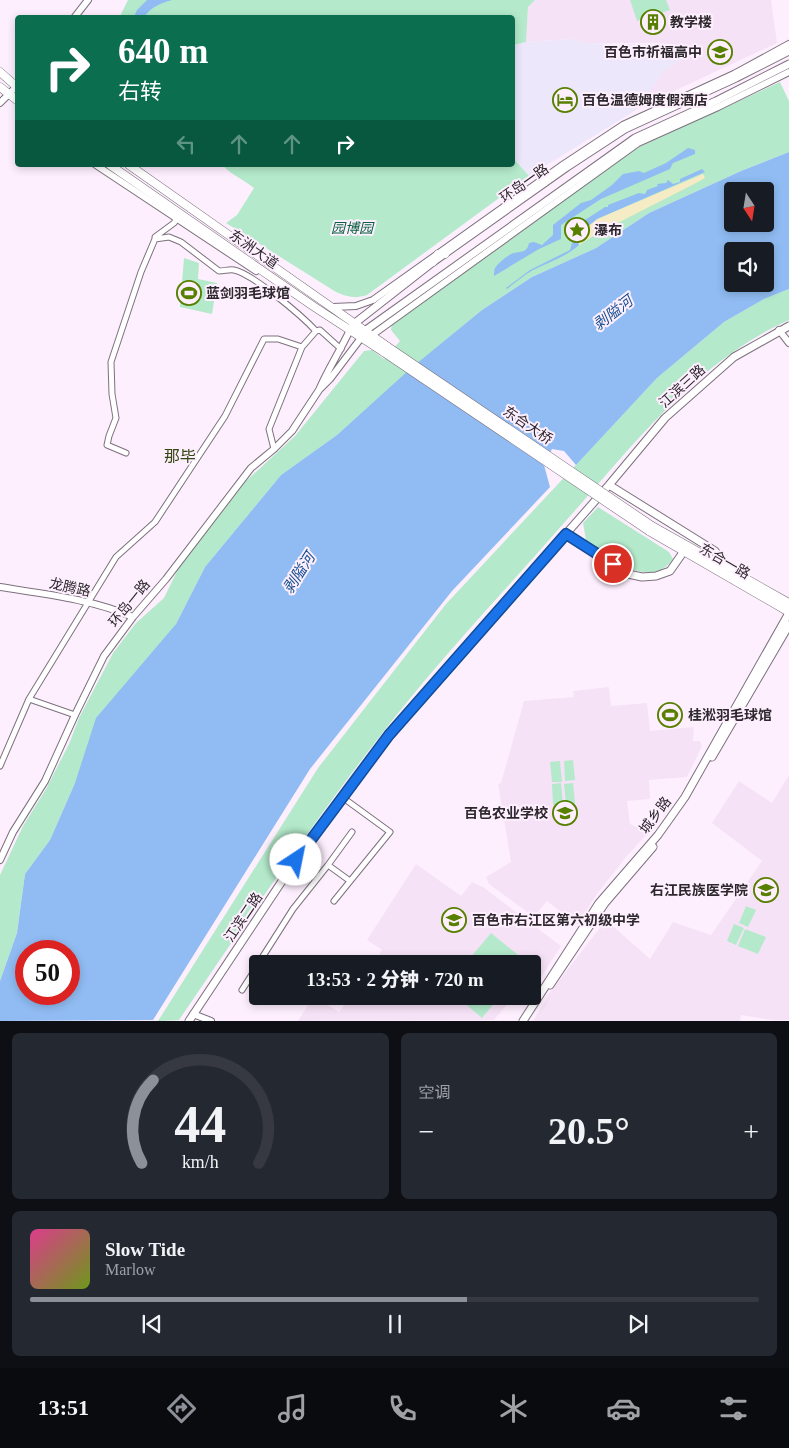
<!DOCTYPE html>
<html lang="zh">
<meta charset="utf-8">
<style>
:root{--surface:#171b24;--page:#242831;--text:#f1f3f6;--muted:#9ea1a6;--line:#363941;--accent:#8c9099}
body{margin:0;font-family:"Times New Roman","Noto Sans SC",serif;background:var(--page);color:var(--text);height:100vh;display:flex;flex-direction:column;font-size:19px;white-space:nowrap}
*{box-sizing:border-box;margin:0}
p{font-size:16px;color:var(--muted)}
.icon{flex:none;width:28px;height:28px;fill:none;stroke:currentColor;stroke-width:2;stroke-linecap:round;stroke-linejoin:round}
.map{position:relative;height:1021px;overflow:hidden}
.side{display:flex;flex-direction:column;gap:12px;padding:12px;background:#0d0f14;flex:1}
.side>*{flex:none}
.guide{position:absolute;left:15px;top:15px;width:500px;height:152px;border-radius:5px;box-shadow:0 2px 8px #0003;background:#0b6e4f;color:#fff;overflow:hidden}
.needle{width:32px;rotate:168deg}
.tools{position:absolute;left:724px;top:182px;display:grid;gap:10px}
.tools a{display:grid;place-items:center;width:50px;height:50px;border-radius:5px;background:var(--surface);box-shadow:0 2px 8px #0003;font-size:25px}
.speed{position:absolute;left:15px;top:940px;display:flex;gap:10px;font-size:25px;font-weight:700;text-align:center}
.speed>*{display:grid;place-content:center;width:65px;height:65px;border-radius:50%;background:var(--surface);box-shadow:0 2px 8px #0003;line-height:1}
.speed .limit{border:8px solid #d22;background:#fff;color:#111}
.pin{position:absolute;display:grid;place-items:center;width:42px;height:42px;color:#fff;margin:-21px;border:2px solid #fff;border-radius:50%;box-shadow:0 1px 5px #0007}
.me{position:absolute;width:55px;margin:-28px;rotate:34deg;stroke-linejoin:round;filter:drop-shadow(0 0 4px #0008)}
.turn{display:flex;align-items:center;gap:18px;height:105px;padding:0 20px;font-size:22px}
.turn .icon{width:65px;height:65px;stroke-width:2.5}
.turn b{display:block;font-size:35px;line-height:42px}
.lanes{display:flex;align-items:center;height:48px;padding:0 20px;background:#0003;justify-content:center;gap:25px;direction:ltr}
.lanes .off{opacity:.35}
.big{font-size:38px;font-weight:800;line-height:1.1}
.side .widget{flex:1;display:flex;flex-direction:column;justify-content:center;gap:8px;min-width:0;padding:0 18px;border-radius:8px;background:var(--page)}
.side .dial{align-items:center;gap:0}
.dial svg{height:130px;overflow:visible;fill:none;stroke:var(--line);stroke-width:7;stroke-linecap:round;text-anchor:middle}
.dial text{fill:var(--text);stroke:none}
.song{display:flex;align-items:center;gap:15px}
.cover{width:60px;height:60px;border-radius:8px;background:linear-gradient(135deg,hsl(330 70% 55%),hsl(80 70% 35%))}
.played{height:5px;border-radius:2px;background:linear-gradient(90deg,var(--accent) 60%,var(--line) 60%)}
.keys{display:flex;justify-content:space-around;direction:ltr}
.heat{display:flex;justify-content:space-between;align-items:center;font-size:28px;direction:ltr}
.side .tiles{flex:1;display:grid;gap:12px;grid-template-columns:1fr 1fr}
.widget:last-child{grid-column:span 2}
.trip{position:absolute;left:249px;top:955px;width:292px;height:50px;border-radius:5px;background:var(--surface);box-shadow:0 2px 8px #0003;font-weight:800;line-height:50px;text-align:center}
.dock{display:flex;height:80px;justify-content:space-around;align-items:center;background:#090b0e;color:var(--muted)}
.dock .icon{width:35px;height:35px}
.dock .on{color:var(--accent)}
.dock b{font-size:22px;color:var(--text)}
.map>svg:first-child{display:block}
</style>
<div class="map">
<svg width="789" height="1021" viewBox="0 0 789 1021">
<rect width="100%" height="100%" fill="#feeffe"/>
<path fill="#ede7fc" d="M570,39L586,43L672,45L689,55L663,72L652,88L644,105L529,176L513,158V45L526,42Z"/>
<path fill="#f6e2f6" d="M535,0H771L777,43L644,105L652,88L663,72L688,55L672,45L657,43H586L570,39L526,42L528,7Z
M609,687L611,706L647,703L650,731L694,727L693,741H700L702,746L687,777L649,780L650,799L627,801L630,824L648,833L626,857L597,894L577,925L547,901L534,917L489,884L486,877L511,862L498,784L501,783L524,701L574,697L573,691Z
M789,775V1020H772L741,1015L740,1021H533L551,991L606,920L650,959L673,922L711,935L762,861L712,823L739,781L772,803Z
M416,864L461,896L472,882L483,887L561,946L540,979L533,975L532,964H373L382,950L367,940Z
M314,996L339,1012L351,996H514L494,1020L298,1021Z"/>
<path fill="#b4eacb" d="M128,0H535L528,7L526,42L513,45L512,18H119Z
M630,0H666L670,10L637,21Z
M780,82L789,101V152L741,171L649,213L596,248L532,277L482,310L404,375L337,435L281,475L205,567L176,624L75,783L50,840L25,874L17,933L0,981V875L23,826L46,789L69,744L79,718L113,653L136,623L164,598L179,567L246,481L295,436L364,351L372,350L384,359L400,341L391,330L392,323L639,147Z
M513,158L529,176L367,295C355,299 348,297 336,292L226,223L237,215L254,188C243,179 233,176 222,165H512Z
M184,258L199,263L198,279L217,283L212,314L180,307Z
M789,289V320C696,361 630,449 564,523C517,577 467,630 421,685C333,791 256,907 179,1020L158,1021L318,768L446,604L657,378L724,322L764,299Z
M598,507L669,552L673,559C649,592 610,556 586,540L583,523Z
M573,760L575,780L565,781L564,761Z
M560,761L562,782H552L550,762Z
M561,783L563,804L553,805L552,784Z
M573,783L575,804H566L564,784Z
M746,906L756,910L748,927L739,923Z
M734,924L744,928L736,945L727,941Z
M745,929L766,937L758,954L738,946Z
M491,933L528,963L527,964H465Z
M456,996H500L482,1018Z"/>
<path fill="#f5ebc5" d="M703,174L705,178L696,183L598,233L579,245L577,238L582,231L597,219Z"/>
<path fill="#90bcf3" fill-rule="evenodd" d="M147,0H172C161,3 151,7 144,17H134L137,10Z
M688,148L695,150V154L673,163L670,169L601,199L561,225V239L539,249L494,276C494,274 494,271 495,268C498,263 509,254 514,253C522,251 527,253 529,243L534,242L542,245L553,235V225L581,203L591,200L612,185L623,174L639,171L644,173L666,163Z
M789,152V289L764,299L724,322L657,378L576,465L564,451L552,449L544,465L550,487L452,591L310,769L153,1020L0,1021V981L17,933L25,874L50,840L75,783L96,718L176,624L205,567L281,475L337,435L410,369L482,310L532,277L596,248L649,213L741,171ZM732,191H765V224H732ZM732,251H765V284H732ZM26,951H69V994H26Z
M702,169L705,172L597,219L582,231L577,238L579,245C566,257 549,262 533,270C524,275 515,283 507,289L506,288L530,270L570,250L572,243L571,229L605,207H608V205L639,193L645,194L647,190L658,186L657,184L666,183L668,180L673,184L680,182V179Z"/>
<g fill="none" stroke-linecap="round" stroke-linejoin="round">
<defs>
<path id="minor" d="M178,217L174,223L155,237V239L169,237L181,242L219,271C224,271 230,269 234,270C253,274 302,316 316,331L320,330L341,349
M274,449L269,429L302,347
M126,453L107,445L109,436L116,418L112,394L111,362L141,272L155,239
M29,699L116,557L155,522L225,416L264,339H278L302,347L316,331
M0,766L29,699L75,715
M328,865L352,832
M334,901L390,832L342,797
M258,964L293,909L328,865L350,881
M242,990L258,965"/>
<path id="tertiary" d="M74,18L88,0
M0,103L18,85
M96,165L256,271
M333,307L356,306L373,300L564,164L623,125L734,74L789,44
M350,330C340,351 328,369 319,390L330,379L361,338
M779,330L789,343
M368,338L638,143L718,107L789,72
M0,587C44,594 91,599 133,617
M0,860L13,832L45,781L75,715L104,656L133,617L166,579L251,468L274,449L292,431L319,390
M193,1014L211,1021"/>
<path id="secondary" d="M352,327L355,323L433,262L567,167L625,129L736,78L789,51
M363,336L366,330L635,138L716,101L789,64
M609,485L715,551L727,568
M566,534L628,574L642,577L656,576L670,571L684,551
M712,757L789,625
M550,985L605,903L653,847
M189,1021L306,845L389,735L609,485L665,418L734,357L789,326
M523,1021L599,903L658,835L685,797L789,613"/>
<path id="primary" d="M0,72L18,88
M0,87L18,101
M110,165L313,306L385,353
M129,165L388,347
M433,262L438,254H445
M652,526L789,603
M649,531L789,612"/>
</defs>
<use href="#minor" stroke="#7d717e" stroke-width="7"/>
<use href="#tertiary" stroke="#7d717e" stroke-width="8"/>
<use href="#secondary" stroke="#7d717e" stroke-width="9"/>
<use href="#primary" stroke="#7d717e" stroke-width="9"/>
<use href="#minor" stroke="#fff" stroke-width="5"/>
<use href="#tertiary" stroke="#fff" stroke-width="6"/>
<use href="#secondary" stroke="#fff" stroke-width="7"/>
<use href="#primary" stroke="#fff" stroke-width="8"/>
<defs>
<path id="primary-bridge" d="M388,347L652,526
M385,353L649,531"/>
</defs>
<use href="#primary-bridge" stroke="#7d717e" stroke-width="9" stroke-linecap="butt"/>
<use href="#primary-bridge" stroke="#fff" stroke-width="8"/>
</g>
<g fill="none" stroke-linecap="round" stroke-linejoin="round">
<defs>
<path id="route" d="M296,860L389,735L566,534L613,564"/>
</defs>
<use href="#route" stroke="#114b97" stroke-width="12"/>
<use href="#route" stroke="#1a73e8" stroke-width="9"/>
</g>
<defs>
<symbol id="building-ring" viewBox="-11 -11 22 22"><circle r="9.5" fill="#feeffe" stroke="#588000" stroke-width="1.5"/><path d="M-4-6H4V6H1V3H-1V6H-4ZM-2.5-4.3h1.7v1.8h-1.7ZM.8-4.3h1.7v1.8H.8ZM-2.5-1h1.7V.8h-1.7ZM.8-1h1.7V.8H.8Z" fill="#588000"/></symbol>
<symbol id="school-ring" viewBox="-11 -11 22 22"><circle r="9.5" fill="#feeffe" stroke="#588000" stroke-width="1.5"/><path d="M0-5L7-2L0 1L-7-2ZM-4 1L0 2.5L4 1V4Q0 6-4 4Z" fill="#588000"/></symbol>
<symbol id="hotel-ring" viewBox="-11 -11 22 22"><circle r="9.5" fill="#feeffe" stroke="#588000" stroke-width="1.5"/><path d="M-6-4.5h1.5V1H6V5H4.5V3h-9V5H-6ZM-4 0a1.8 1.8 0 1 1 3.6 0ZM.5 0V-2.5h3Q6-2.5 6 0Z" fill="#588000"/></symbol>
<symbol id="sight-ring" viewBox="-11 -11 22 22"><circle r="9.5" fill="#feeffe" stroke="#588000" stroke-width="1.5"/><path d="M0-6L1.8-2.2L6-1.7L2.9 1.2L3.7 5.4L0 3.3L-3.7 5.4L-2.9 1.2L-6-1.7L-1.8-2.2Z" fill="#588000"/></symbol>
<symbol id="stadium-ring" viewBox="-11 -11 22 22"><circle r="9.5" fill="#feeffe" stroke="#588000" stroke-width="1.5"/><path d="M0-5a6.5 5 0 1 0 0 10a6.5 5 0 1 0 0-10ZM-3.5-1.8h7v3.6h-7Z" fill="#588000"/></symbol>
<symbol id="university-ring" viewBox="-11 -11 22 22"><circle r="9.5" fill="#feeffe" stroke="#588000" stroke-width="1.5"/><path d="M0-5L7-2L0 1L-7-2ZM-4 1L0 2.5L4 1V4Q0 6-4 4Z" fill="#588000"/></symbol>
</defs>
<g fill-rule="evenodd">
<use href="#building-ring" x="639" y="8" width="28" height="28"/>
<use href="#school-ring" x="706" y="38" width="28" height="28"/>
<use href="#hotel-ring" x="551" y="86" width="28" height="28"/>
<use href="#sight-ring" x="563" y="216" width="28" height="28"/>
<use href="#stadium-ring" x="175" y="279" width="28" height="28"/>
<use href="#stadium-ring" x="656" y="701" width="28" height="28"/>
<use href="#school-ring" x="551" y="799" width="28" height="28"/>
<use href="#university-ring" x="752" y="876" width="28" height="28"/>
<use href="#school-ring" x="440" y="906" width="28" height="28"/>
</g>
<g text-anchor="middle" stroke-width="4" stroke-linejoin="round" paint-order="stroke">
<g font-size="14" font-weight="bold" fill="#2d282d" stroke="#feeffe" text-anchor="start">
<text x="670" y="27">教学楼</text>
<text x="702" y="57" text-anchor="end">百色市祈福高中</text>
<text x="582" y="105">百色温德姆度假酒店</text>
<text x="594" y="235">瀑布</text>
<text x="206" y="298">蓝剑羽毛球馆</text>
<text x="688" y="720">桂淞羽毛球馆</text>
<text x="548" y="818" text-anchor="end">百色农业学校</text>
<text x="748" y="895" text-anchor="end">右江民族医学院</text>
<text x="472" y="925">百色市右江区第六初级中学</text>
</g>
<g font-size="14" fill="#2d282d" stroke="#feeffe">
<text transform="translate(524 183) rotate(-35)" y="5">环岛一路</text>
<text transform="translate(254 249) rotate(35)" y="5">东洲大道</text>
<text transform="translate(682 386) rotate(-42)" y="5">江滨三路</text>
<text transform="translate(528 425) rotate(34)" y="5">东合大桥</text>
<text transform="translate(725 561) rotate(30)" y="5">东合一路</text>
<text transform="translate(70 587) rotate(12)" y="5">龙腾路</text>
<text transform="translate(129 603) rotate(-51)" y="5">环岛一路</text>
<text transform="translate(655 815) rotate(-53)" y="5">城乡路</text>
<text transform="translate(243 917) rotate(-56)" y="5">江滨二路</text>
</g>
<g font-size="14" font-style="italic" fill="#0a633f" stroke="#feeffe">
<text x="352" y="233">园博园</text>
</g>
<g font-size="15" font-style="italic" fill="#175191" stroke="#feeffe">
<text transform="translate(613 313) rotate(-38)" y="5">剥隘河</text>
<text transform="translate(299 573) rotate(-57)" y="5">剥隘河</text>
</g>
<g font-size="16" fill="#334713" stroke="#feeffe">
<text x="180" y="462">那毕</text>
</g>
</g>
</svg>
<div class="tools">
<a><svg class="needle" viewBox="-14 -14 28 28"><path d="M0-13l5 13h-10z" fill="#e53935"/><path d="M0 13l5-13h-10z" fill="#9ea1a6"/></svg></a>
<a><svg class="icon" aria-label="sound" viewBox="0 0 24 24"><path d="M4 9h4l5-4v14l-5-4H4zM17 9q2 3 0 6"/></svg></a>
</div>
<div class="speed"><div class="limit">50</div></div>
<div class="pin" style="left:613px;top:564px;background:#d93025"><svg class="icon" aria-label="arrive" viewBox="0 0 24 24"><path d="M6 21V4h12l-3 4 3 4H6"/></svg></div>
<svg class="me" style="left:296px;top:860px" viewBox="-20 -20 40 40"><circle r="19" fill="#fff"/><path d="M0-13L10 11 0 6-10 11z" fill="#1a73e8"/></svg>
<div class="trip">13:53 · 2 分钟 · 720 m</div>
<div class="guide">
<div class="turn"><svg class="icon" aria-label="right" viewBox="0 0 24 24"><path d="M7 20v-9h11M14 6l5 5-5 5"/></svg><div><b>640 m</b>右转</div></div>
<div class="lanes"><svg class="icon off" aria-label="left" viewBox="0 0 24 24"><path d="M17 20v-9H6M10 6l-5 5 5 5"/></svg><svg class="icon off" aria-label="ahead" viewBox="0 0 24 24"><path d="M12 20V5M6 11l6-6 6 6"/></svg><svg class="icon off" aria-label="ahead" viewBox="0 0 24 24"><path d="M12 20V5M6 11l6-6 6 6"/></svg><svg class="icon" aria-label="right" viewBox="0 0 24 24"><path d="M7 20v-9h11M14 6l5 5-5 5"/></svg></div>
</div>
</div>
<section class="side">
<div class="tiles">
<div class="widget dial"><svg viewBox="0 0 100 80">
<path d="M14 69A42 42 0 1 1 86 69"/>
<path d="M14 69A42 42 0 0 1 21 18" stroke="#8c9099"/>
<text x="50" y="56" font-size="32" font-weight="700">44</text>
<text x="50" y="72" font-size="11">km/h</text>
</svg></div>
<div class="widget"><p>空调</p>
<div class="heat"><a>−</a><b class="big">20.5°</b><a>+</a></div>
</div>
<div class="widget">
<div class="song"><i class="cover"></i><div><b>Slow Tide</b><p>Marlow</p></div></div>
<div class="played"></div>
<div class="keys"><svg class="icon" aria-label="previous" viewBox="0 0 24 24"><path d="M18 5L8 12l10 7zM5 5v14"/></svg><svg class="icon" aria-label="pause" viewBox="0 0 24 24"><path d="M8 5v14M16 5v14"/></svg><svg class="icon" aria-label="next" viewBox="0 0 24 24"><path d="M6 5l10 7-10 7zM19 5v14"/></svg></div>
</div>
</div>
</section>
<nav class="dock">
<b>13:51</b>
<svg class="icon on" aria-label="directions" viewBox="0 0 24 24"><path d="M12 3l9 9-9 9-9-9zM9 14v-3h6M13 9l2 2-2 2"/></svg>
<svg class="icon" aria-label="music" viewBox="0 0 24 24"><path d="M9 18V5l10-2v13"/><circle cx="6" cy="18" r="3"/><circle cx="16" cy="16" r="3"/></svg>
<svg class="icon" aria-label="phone" viewBox="0 0 24 24"><path d="M5 4h4l2 5-3 2q2 4 5 5l2-3 5 2v4C11 20 4 13 5 4z"/></svg>
<svg class="icon" aria-label="climate" viewBox="0 0 24 24"><path d="M12 3v18M4 7l16 10M4 17L20 7"/></svg>
<svg class="icon" aria-label="car" viewBox="0 0 24 24"><path d="M5 17H2v-5l4-1 3-4h7l3 4 3 1v5h-3M9 17h6M6 11h13"/><circle cx="7" cy="17" r="2"/><circle cx="17" cy="17" r="2"/></svg>
<svg class="icon" aria-label="filters" viewBox="0 0 24 24"><path d="M4 7h16M4 17h16"/><circle cx="9" cy="7" r="2"/><circle cx="15" cy="17" r="2"/></svg>
</nav>
